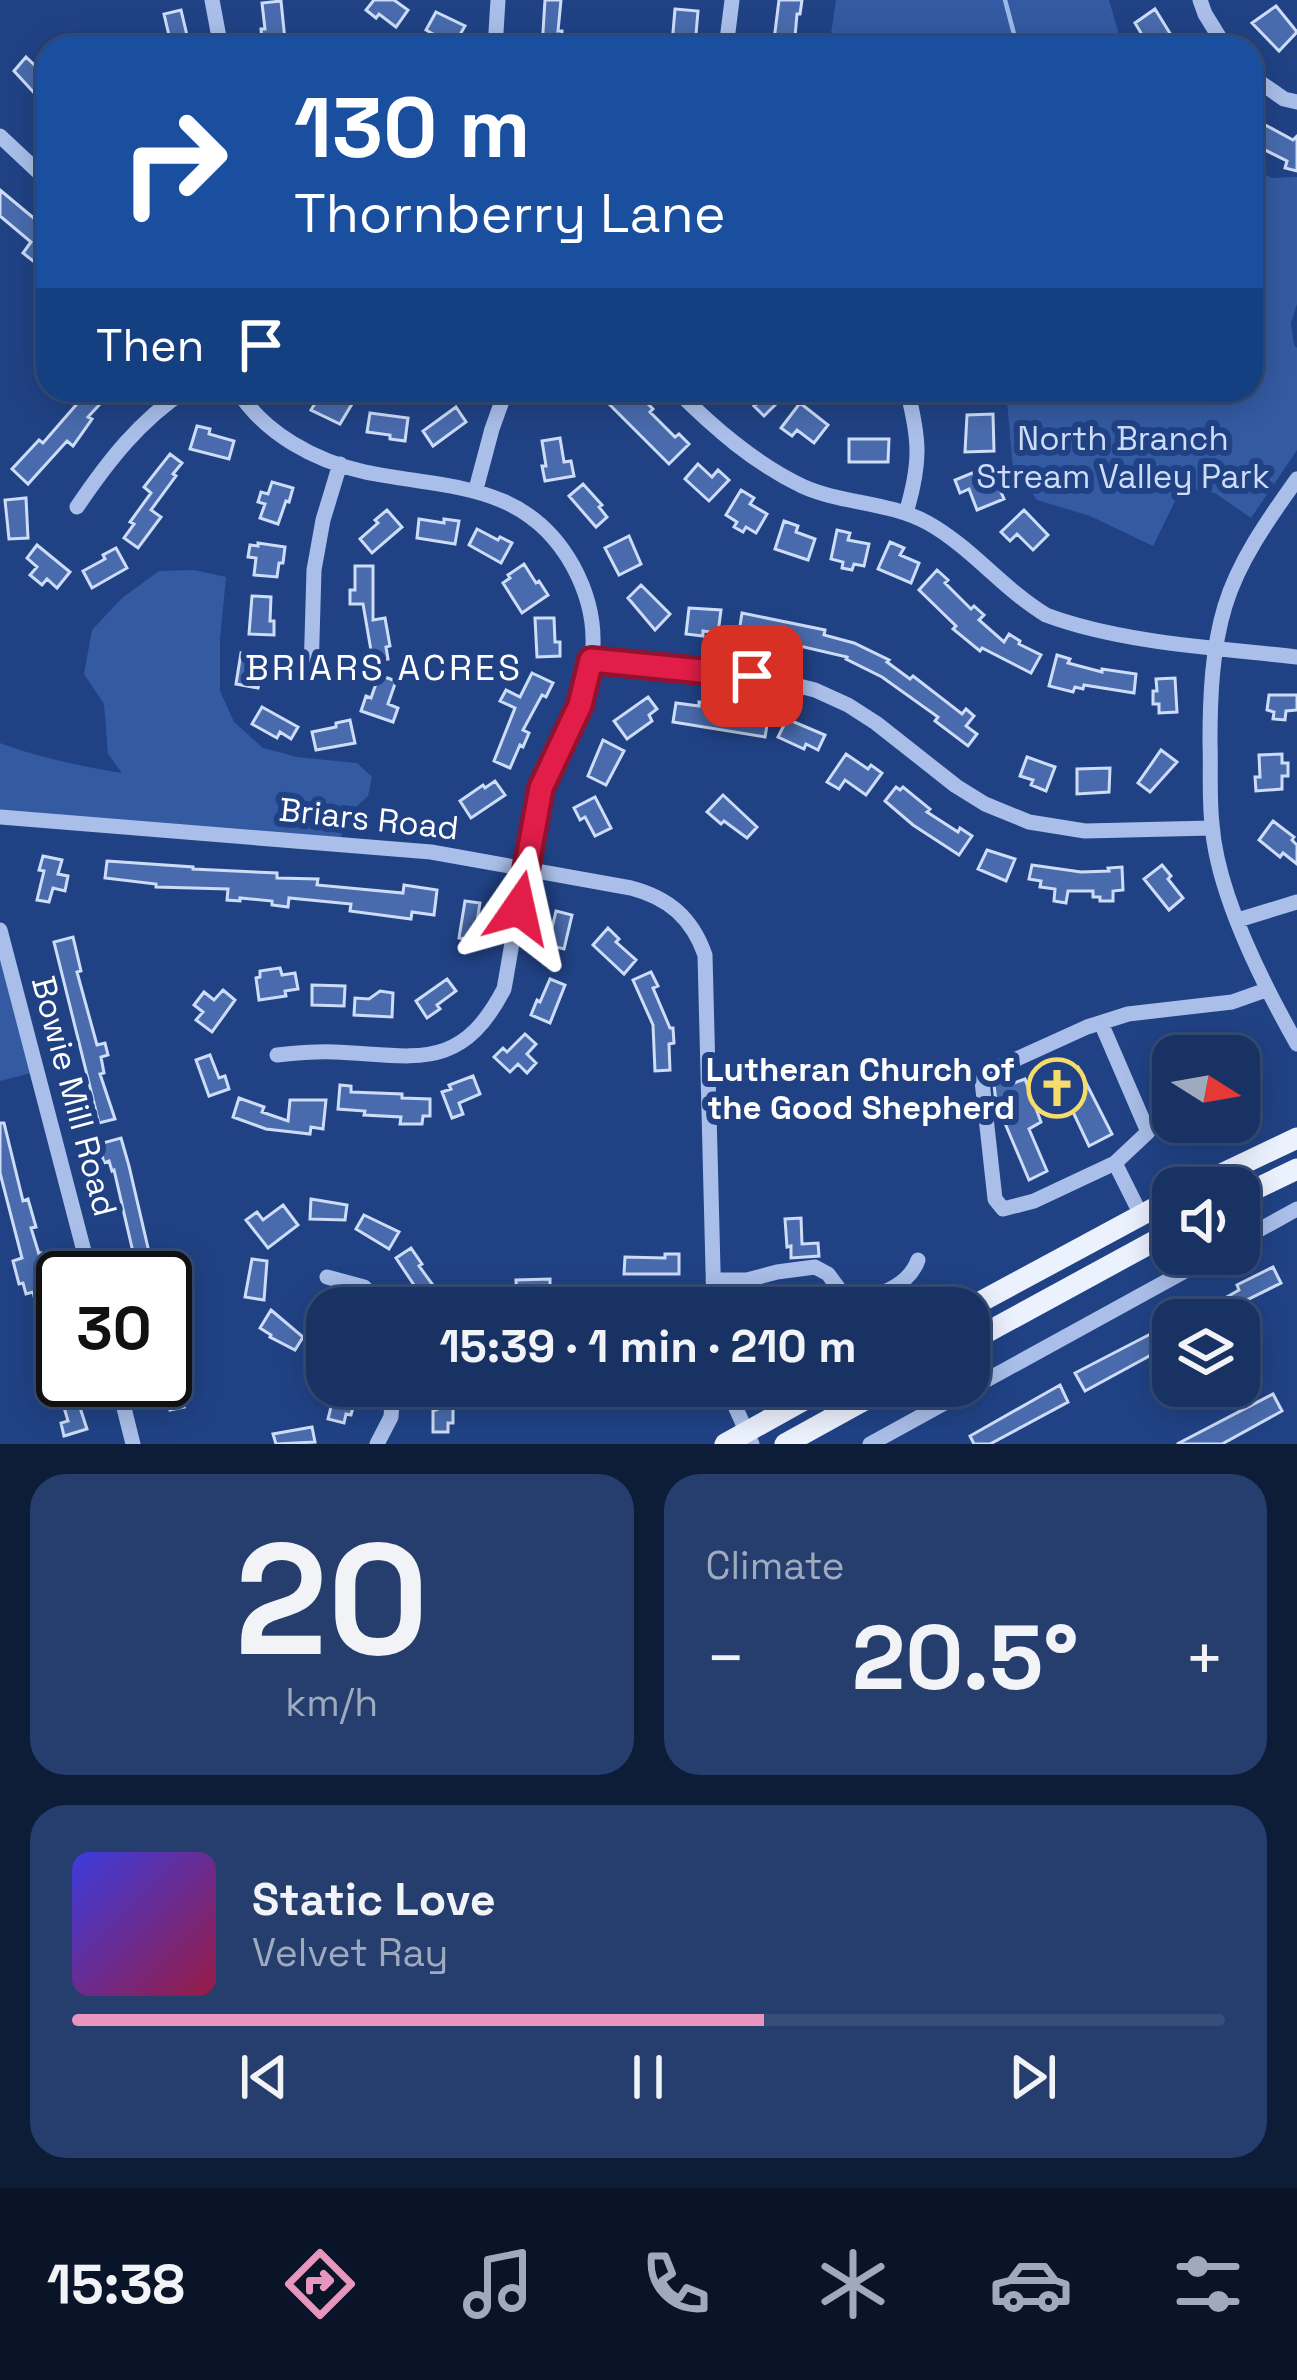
<!DOCTYPE html>
<meta charset="utf-8">
<style>
:root{--surface:#183264;--page:#253e6d;--text:#f1f3f6;--muted:#9faabf;--line:#364d78;--accent:#e797bd}
body{margin:0;font-family:"Space Grotesk",sans-serif;background:var(--page);color:var(--text);height:100vh;display:flex;flex-direction:column;font-size:45px;white-space:nowrap}
*{box-sizing:border-box;margin:0}
p{font-size:39px;color:var(--muted)}
.icon{flex:none;width:66px;height:66px;fill:none;stroke:currentColor;stroke-width:2;stroke-linecap:round;stroke-linejoin:round}
.map{position:relative;height:1444px;overflow:hidden}
.side{display:flex;flex-direction:column;gap:30px;padding:30px;background:#0d1c37;flex:1}
.side>*{flex:none}
.banner{position:absolute;left:36px;top:36px;width:1227px;height:366px;border-radius:36px;box-shadow:0 6px 30px #0003,0 0 0 3px var(--line);background:#1a4fa0;color:#fff;overflow:hidden}
.needle{width:78px;rotate:101deg}
.buttons{position:absolute;left:1152px;top:1035px;display:grid;gap:24px}
.buttons a{display:grid;place-items:center;width:108px;height:108px;border-radius:24px;background:var(--surface);box-shadow:0 6px 30px #0003,0 0 0 3px var(--line);font-size:60px}
.speed{position:absolute;left:36px;top:1251px;display:flex;gap:24px;font-size:60px;font-weight:700;text-align:center}
.speed>*{display:grid;place-content:center;width:156px;height:156px;border-radius:50%;background:var(--surface);box-shadow:0 6px 30px #0003,0 0 0 3px var(--line);line-height:1}
.speed .limit{border:6px solid #111;border-radius:18px;background:#fff;color:#111}
.pin{position:absolute;display:grid;place-items:center;width:102px;height:102px;color:#fff;margin:-51px;border-radius:24px;box-shadow:0 6px 18px #0006}
.me{position:absolute;width:132px;margin:-66px;rotate:11deg;stroke-linejoin:round;filter:drop-shadow(0 0 9px #0008)}
.turn{display:flex;align-items:center;gap:42px;height:252px;padding:0 60px;font-size:54px}
.turn .icon{width:156px;height:156px;stroke-width:2.5}
.turn b{display:block;font-size:84px;line-height:102px}
.then{display:flex;align-items:center;height:114px;padding:0 60px;background:#0003;gap:24px;font-size:45px}
.big{font-size:90px;font-weight:800;line-height:1.1}
.side .tile{flex:1;display:flex;flex-direction:column;justify-content:center;gap:18px;min-width:0;padding:0 42px;border-radius:36px;background:var(--page)}
.side .dial{align-items:center;gap:0}
.dial b{font-size:156px;line-height:1}
.song{display:flex;align-items:center;gap:36px}
.cover{width:144px;height:144px;border-radius:18px;background:linear-gradient(135deg,hsl(240 70% 55%),hsl(340 70% 35%))}
.played{height:12px;border-radius:6px;background:linear-gradient(90deg,var(--accent) 60%,var(--line) 60%)}
.keys{display:flex;justify-content:space-around;direction:ltr}
.heat{display:flex;justify-content:space-between;align-items:center;font-size:66px;direction:ltr}
.side .tiles{flex:1;display:grid;gap:30px;grid-template-columns:1fr 1fr}
.tile:last-child{grid-column:span 2}
.trip{position:absolute;left:306px;top:1287px;width:684px;height:120px;border-radius:36px;background:var(--surface);box-shadow:0 6px 30px #0003,0 0 0 3px var(--line);font-weight:800;line-height:120px;text-align:center}
.tabs{display:flex;height:192px;justify-content:space-around;align-items:center;background:#0a1428;color:var(--muted)}
.tabs .icon{width:84px;height:84px}
.tabs .active{color:var(--accent)}
.tabs b{font-size:54px;color:var(--text)}
.map>svg:first-child{display:block}
</style>
<div class="map">
<svg width="1297" height="1444" viewBox="0 0 1297 1444">
<rect width="100%" height="100%" fill="#204285"/>
<path fill="#345aa2" d="M836,0H1109L1123,48H829Z
M1251,167L1272,178L1297,177V304L1291,323L1294,345L1297,348V450L1251,518L1215,493L1182,487L1153,546L1090,516L1037,500L1013,467L1006,390H1251Z
M194,570L226,577L220,640V691L234,722L263,748L297,757L357,763L372,777L368,796L345,817L340,844L0,817V743C40,758 80,766 122,773L108,754L104,704L84,674L92,630L122,598L159,571Z
M0,928L39,1071L0,1081Z"/>
<g fill="none" stroke-linecap="round" stroke-linejoin="round">
<path stroke="#9cb9eb" stroke-width="4.5" d="M1005,0L1014,34V48"/>
</g>
<path fill="#496bad" stroke="#cddcf7" stroke-width="3" d="M374,0H394L408,10L396,27L379,14L376,18L366,10Z
M545,0H561L558,31H562V48H542Z
M779,0H802L800,14H797L794,48H773Z
M281,1L285,40L262,43L261,29H265L262,3Z
M1276,6L1297,32L1279,51L1252,23Z
M675,9L698,11L695,46L672,44Z
M1155,9L1179,48H1150L1135,23Z
M181,10L190,48H172L164,14Z
M436,12L465,26L454,45L444,39L441,44L430,38L433,34L426,30Z
M26,57L48,78V108L14,71Z
M1256,120L1293,140L1297,136V171L1285,168L1287,161L1251,143V130Z
M0,190L48,230V242L33,261L23,253L31,242L0,216Z
M89,390H113L88,417L92,419L73,446L67,441L28,484L12,469L39,440L43,443Z
M323,390L336,396L342,390L353,396L349,403L352,404L340,424L311,410Z
M624,390H628L641,402L644,400L653,409L650,412L675,437L679,434L689,444L669,464L610,405Z
M743,390H790L764,416L754,406L757,404Z
M800,403L828,425L814,443L797,430L792,436L781,428Z
M456,407L466,422L433,446L423,431Z
M370,413L408,418L405,441L390,439V435L367,432Z
M993,414L994,451L965,452L967,415Z
M197,426L210,429L209,434L234,441L229,459L190,449Z
M560,438L564,462L571,461L574,476L545,481L542,466H546L542,441Z
M849,439H889L888,462H849Z
M170,454L182,463L173,474L176,476L151,510L161,517L138,548L124,538L134,524L130,522L151,493L144,487Z
M698,464L712,477L718,470L729,480L709,501L685,479Z
M994,464L1004,490L1001,492L1004,499L977,510L969,489L960,493L955,480Z
M272,482L293,488L289,502L286,501L278,524L260,518L265,504L258,502L261,492L268,494Z
M583,484L602,505L599,507L607,517L596,527L569,496Z
M741,490L754,498L750,504L767,514L756,533L746,527L743,532L734,527L737,522L726,515Z
M26,498L28,538L9,539L5,500Z
M387,510L402,527L372,553L360,539L378,523L375,520Z
M1024,510L1048,535L1033,550L1017,534L1010,541L1001,532Z
M419,519L444,523V519L459,521L455,544L417,538Z
M784,521L798,526L796,532L815,539L808,560L775,549Z
M477,529L498,540L500,537L512,543L501,563L469,545Z
M837,530L850,533L848,540L869,544L864,566L854,564L852,570L842,568L843,562L831,559Z
M629,536L641,564L619,575L605,548Z
M890,542L904,548L900,555L919,563L911,583L878,569Z
M258,543L285,547L283,563H279L277,577L254,575L256,558L248,557L250,545L258,546Z
M37,545L70,572L57,588L47,579L42,585L30,575L37,567L27,558Z
M116,548L127,568L92,588L83,571L105,559L103,555Z
M524,564L536,583L539,581L548,595L522,613L503,583L510,578L508,575Z
M355,566H373V620L385,618L390,646L386,647L388,659L373,662L363,604H350V590H355Z
M937,570L948,580L945,583L971,609L974,606L984,615L979,620L1004,642L1009,634L1020,641L1019,644L1041,655L1031,673L982,648L980,651L953,629L956,626L919,590Z
M641,585L670,614L655,630L628,598Z
M252,596L271,597L270,621H274V635L249,634Z
M689,608L721,610L718,633L703,631V636L686,634Z
M742,613L825,630L824,635L854,643L889,660L887,662L910,679L913,676L962,714L966,709L974,716L966,726L977,734L968,746L935,721L938,717L882,677L846,659L847,657L739,632Z
M535,618H554L555,642H560V656L537,657Z
M241,653L266,657L258,688L236,684Z
M1057,655L1070,659L1068,663L1102,672V669L1136,674L1134,693L1084,685L1083,689L1075,687L1073,692L1049,686Z
M532,673L553,683L546,697L542,695L523,730L529,733L523,747L520,745L510,768L494,761L515,708L500,701L506,690L520,697Z
M379,675L396,681L388,704L398,708L393,722L361,711L366,696L371,698Z
M1175,678L1177,712L1159,713V704H1153V691H1157L1156,679Z
M1269,695H1297V710L1286,711L1285,720L1273,719L1274,712L1267,710Z
M648,697L657,709L649,715L652,721L627,739L614,721Z
M699,702L715,704V710L755,717V712L769,714L765,737L673,722L676,703L699,706Z
M262,707L298,727L291,739L280,732L277,738L252,724Z
M787,719L825,735L818,750L806,744L804,749L778,737Z
M350,720L355,743L316,750L312,732L336,727V723Z
M603,740L624,751L606,785L588,776Z
M1161,750L1177,762L1150,792L1138,783Z
M846,754L868,769L871,765L882,773L866,795L845,780L839,789L827,782Z
M1282,754V763H1288V776H1282V789L1256,791L1255,777H1260L1259,755Z
M1027,757L1055,767L1046,791L1031,785L1033,780L1020,776Z
M1110,768L1109,792L1077,794V769Z
M495,781L505,795L471,818L460,801L483,785L485,788Z
M896,787L900,790L903,787L930,809L927,812L958,832L960,828L972,836L959,855L913,825L885,801Z
M723,795L757,827L747,838L724,821L721,824L707,812Z
M595,797L611,828L595,836L585,817L580,820L574,808Z
M1273,821L1294,837L1292,840L1297,845V864L1283,853L1280,857L1259,840Z
M987,850L1015,859L1006,881L978,869Z
M43,856L62,860L58,874L68,876L65,891L53,888L49,902L37,900L44,871L39,870Z
M107,861L193,867V869L277,873V878L318,879L317,885L403,893L404,885L437,890L434,915L412,912L411,919L350,911L351,904L289,898L288,907L272,905V901L240,898V901L227,900L228,889L156,887V884L105,878Z
M1032,865L1081,872L1109,871L1108,868L1122,867L1123,890L1113,891V901H1100V897H1093V891H1068L1066,903L1054,901L1055,889L1040,887L1041,881L1029,879Z
M1162,865L1171,876L1168,879L1183,898L1169,910L1144,879Z
M465,901L480,903L476,928H481L479,941L459,938Z
M556,911L572,915L564,949L548,945Z
M608,928L619,939L616,942L636,960L624,974L593,945Z
M73,937L81,971L77,972L97,1045L105,1043L108,1055L101,1057L104,1073L100,1074L115,1119L99,1123L54,942Z
M280,968L282,975L295,973L298,989L285,991L286,996L259,1000L256,978L260,977V971Z
M651,972L658,986L653,988L670,1028H673L674,1043L669,1044L670,1070L655,1071L653,1025L633,980Z
M447,979L456,991L437,1005L440,1009L427,1018L416,1001Z
M550,979L565,985L550,1023L531,1015L537,1000L540,1002Z
M312,985L345,986L344,1006L312,1005Z
M223,990L235,1000L212,1032L196,1020L203,1012L194,1005L204,992L214,1000Z
M380,991L393,993L392,1017L354,1015L355,998L369,999Z
M525,1034L536,1044L527,1054L536,1063L527,1073L518,1064L510,1072L494,1057L503,1048L507,1052Z
M210,1055L219,1078L225,1076L229,1089L209,1096L196,1060Z
M1078,1067L1112,1134L1089,1146L1057,1078Z
M1012,1074L1014,1083L1025,1079L1041,1122L1029,1129L1047,1171L1029,1180L996,1102L994,1085Z
M473,1076L480,1094L459,1103L463,1114L452,1118L442,1092L451,1089L449,1085Z
M340,1085L351,1086V1092L402,1094V1098L430,1099V1116H423L422,1124H400L401,1117L364,1115L365,1111L338,1109Z
M239,1098L264,1107L262,1112L288,1121L290,1100H326L323,1129L311,1127L310,1134L266,1129L233,1117Z
M0,1123H4L23,1201L28,1199L36,1227L31,1228L39,1254L41,1253L45,1268L42,1269L61,1336L63,1380H71L87,1429L64,1436L61,1423L68,1421L61,1397H59L33,1292L26,1294L23,1283L19,1284L13,1261L22,1258L0,1173Z
M121,1138L129,1166L155,1278H139L114,1170L112,1171L109,1161L104,1163L99,1144Z
M311,1199L347,1205L345,1220L310,1219Z
M283,1205L298,1225L268,1248L246,1220L257,1212L263,1220Z
M364,1215L399,1232L389,1249L356,1229Z
M801,1218L802,1244L818,1243L819,1256L791,1258V1246L787,1247L785,1219Z
M411,1248L422,1264L419,1266L438,1292L444,1308H421L418,1298L422,1297L396,1258Z
M665,1254H679V1274H624L625,1257L665,1258Z
M252,1259L267,1261L264,1300L245,1297Z
M1273,1267L1281,1283L1229,1309L1231,1314L1220,1320H1184L1180,1313L1198,1303L1202,1311L1239,1290L1237,1285Z
M550,1279V1308H517L516,1280Z
M271,1310L303,1337L295,1350L270,1337L271,1335L260,1328Z
M1166,1326L1173,1343L1085,1391L1075,1373Z
M165,1352H170L174,1372L178,1371L180,1381L189,1379L192,1391L181,1393L184,1407L170,1410L165,1385Z
M1060,1385L1068,1402L990,1444H974L970,1436Z
M342,1386L358,1388L351,1415L346,1414L344,1423L328,1419L334,1395L340,1396Z
M437,1386H447V1399H453V1423H448V1432H433V1411L438,1409Z
M1273,1394L1282,1411L1222,1444H1177Z
M312,1427L315,1442L276,1444L273,1434Z"/>
<g fill="none" stroke-linecap="round" stroke-linejoin="round">
<path stroke="#a9bfe9" stroke-width="15" d="M212,0L221,48
M1200,0L1205,14L1226,48
M495,48L498,0
M726,48L732,0
M1251,76L1284,99L1297,102
M0,136L48,181
M237,390C265,434 315,461 365,472C447,489 526,481 573,566C586,590 594,617 593,645C592,666 588,688 579,707C567,735 548,761 541,790C525,855 516,923 504,989C460,1074 414,1055 334,1052C315,1051 296,1053 277,1055
M676,390C713,427 754,463 802,486C841,504 888,501 928,523C971,547 1003,589 1046,615C1121,643 1217,648 1297,657
M1297,479C1270,517 1239,560 1225,606C1212,649 1210,696 1210,742C1211,769 1209,797 1212,824C1217,894 1263,984 1297,1044
M476,489L492,429L506,390
M77,507C108,461 140,420 186,390
M906,513C921,463 920,440 907,390
M591,660L763,677L815,690L848,705L876,723L956,786L985,804L1029,822L1085,831L1212,828
M311,674L314,570L323,520L340,464
M0,817L431,852L631,888C669,898 692,918 705,955L714,1308
M1238,920L1297,902
M0,930L91,1278
M1101,1023L1148,1132L1115,1163
M1141,1215L1115,1163L1034,1201L1003,1209L995,1199L982,1081L990,1071L1087,1027L1128,1014L1232,1002L1266,990
M1239,1241L1297,1209
M327,1277L364,1287L384,1308
M713,1280H747L777,1272L815,1267L828,1274L848,1301C875,1299 909,1286 918,1260
M594,1308L614,1305L632,1308
M117,1380L133,1444
M726,1386L752,1444
M377,1444L391,1417L393,1386
M870,1444L1216,1254"/>
<path stroke="#ecf1fe" stroke-width="21" d="M1192,1188L1297,1138
M1239,1197L1297,1169
M969,1308L1173,1198
M969,1342L1173,1231
M725,1444L829,1386
M785,1444L890,1386"/>
</g>
<g fill="none" stroke-linecap="round" stroke-linejoin="round">
<defs>
<path id="route" d="M519,908L541,788L580,705L591,660L752,676"/>
</defs>
<use href="#route" stroke="#92132f" stroke-width="30"/>
<use href="#route" stroke="#e11d48" stroke-width="21"/>
</g>
<defs>
<symbol id="church-ring" viewBox="-11 -11 22 22"><circle r="9.5" fill="#204285" stroke="#f6dc6a" stroke-width="1.5"/><path d="M-1.2-6h2.4v3.5h3.3v2.4h-3.3V6h-2.4V-.1h-3.3v-2.4h3.3Z" fill="#f6dc6a"/></symbol>
</defs>
<g fill-rule="evenodd">
<use href="#church-ring" x="1024" y="1055" width="66" height="66"/>
</g>
<g text-anchor="middle" stroke-width="12" stroke-linejoin="round" paint-order="stroke">
<g font-size="33" fill="#cddcf7" stroke="#204285">
<text x="1123" y="450">North Branch<tspan x="1123" dy="38">Stream Valley Park</tspan></text>
</g>
<g font-size="33" fill="#fff" stroke="#204285">
<text transform="translate(369 818) rotate(6)" y="12">Briars Road</text>
<text transform="translate(75 1096) rotate(75)" y="12">Bowie Mill Road</text>
</g>
<g font-size="33" font-weight="bold" fill="#fff" stroke="#204285" text-anchor="end">
<text x="1015" y="1081">Lutheran Church of<tspan x="1015" dy="38">the Good Shepherd</tspan></text>
</g>
<g font-size="36" letter-spacing="3" fill="#fff" stroke="#204285">
<text x="384" y="680">BRIARS ACRES</text>
</g>
</g>
</svg>
<div class="buttons">
<a><svg class="needle" viewBox="-14 -14 28 28"><path d="M0-13l5 13h-10z" fill="#e53935"/><path d="M0 13l5-13h-10z" fill="#9faabf"/></svg></a>
<a><svg class="icon" aria-label="sound" viewBox="0 0 24 24"><path d="M4 9h4l5-4v14l-5-4H4zM17 9q2 3 0 6"/></svg></a>
<a><svg class="icon" aria-label="layers" viewBox="0 0 24 24"><path d="M12 4l9 5-9 5-9-5zM3 14l9 5 9-5"/></svg></a>
</div>
<div class="speed"><div class="limit">30</div></div>
<div class="pin" style="left:752px;top:676px;background:#d93025"><svg class="icon" aria-label="arrive" viewBox="0 0 24 24"><path d="M6 21V4h12l-3 4 3 4H6"/></svg></div>
<svg class="me" style="left:519px;top:908px" viewBox="-20 -20 40 40"><path d="M0-17L14 15 0 8-14 15z" fill="#e11d48" stroke="#fff" stroke-width="4"/></svg>
<div class="trip">15:39 · 1 min · 210 m</div>
<div class="banner">
<div class="turn"><svg class="icon" aria-label="right" viewBox="0 0 24 24"><path d="M7 20v-9h11M14 6l5 5-5 5"/></svg><div><b>130 m</b>Thornberry Lane</div></div>
<div class="then">Then<svg class="icon" aria-label="arrive" viewBox="0 0 24 24"><path d="M6 21V4h12l-3 4 3 4H6"/></svg></div>
</div>
</div>
<section class="side">
<div class="tiles">
<div class="tile dial"><b>20</b><p>km/h</p></div>
<div class="tile"><p>Climate</p>
<div class="heat"><a>−</a><b class="big">20.5°</b><a>+</a></div>
</div>
<div class="tile">
<div class="song"><i class="cover"></i><div><b>Static Love</b><p>Velvet Ray</p></div></div>
<div class="played"></div>
<div class="keys"><svg class="icon" aria-label="previous" viewBox="0 0 24 24"><path d="M18 5L8 12l10 7zM5 5v14"/></svg><svg class="icon" aria-label="pause" viewBox="0 0 24 24"><path d="M8 5v14M16 5v14"/></svg><svg class="icon" aria-label="next" viewBox="0 0 24 24"><path d="M6 5l10 7-10 7zM19 5v14"/></svg></div>
</div>
</div>
</section>
<nav class="tabs">
<b>15:38</b>
<svg class="icon active" aria-label="directions" viewBox="0 0 24 24"><path d="M12 3l9 9-9 9-9-9zM9 14v-3h6M13 9l2 2-2 2"/></svg>
<svg class="icon" aria-label="music" viewBox="0 0 24 24"><path d="M9 18V5l10-2v13"/><circle cx="6" cy="18" r="3"/><circle cx="16" cy="16" r="3"/></svg>
<svg class="icon" aria-label="phone" viewBox="0 0 24 24"><path d="M5 4h4l2 5-3 2q2 4 5 5l2-3 5 2v4C11 20 4 13 5 4z"/></svg>
<svg class="icon" aria-label="climate" viewBox="0 0 24 24"><path d="M12 3v18M4 7l16 10M4 17L20 7"/></svg>
<svg class="icon" aria-label="car" viewBox="0 0 24 24"><path d="M5 17H2v-5l4-1 3-4h7l3 4 3 1v5h-3M9 17h6M6 11h13"/><circle cx="7" cy="17" r="2"/><circle cx="17" cy="17" r="2"/></svg>
<svg class="icon" aria-label="filters" viewBox="0 0 24 24"><path d="M4 7h16M4 17h16"/><circle cx="9" cy="7" r="2"/><circle cx="15" cy="17" r="2"/></svg>
</nav>
